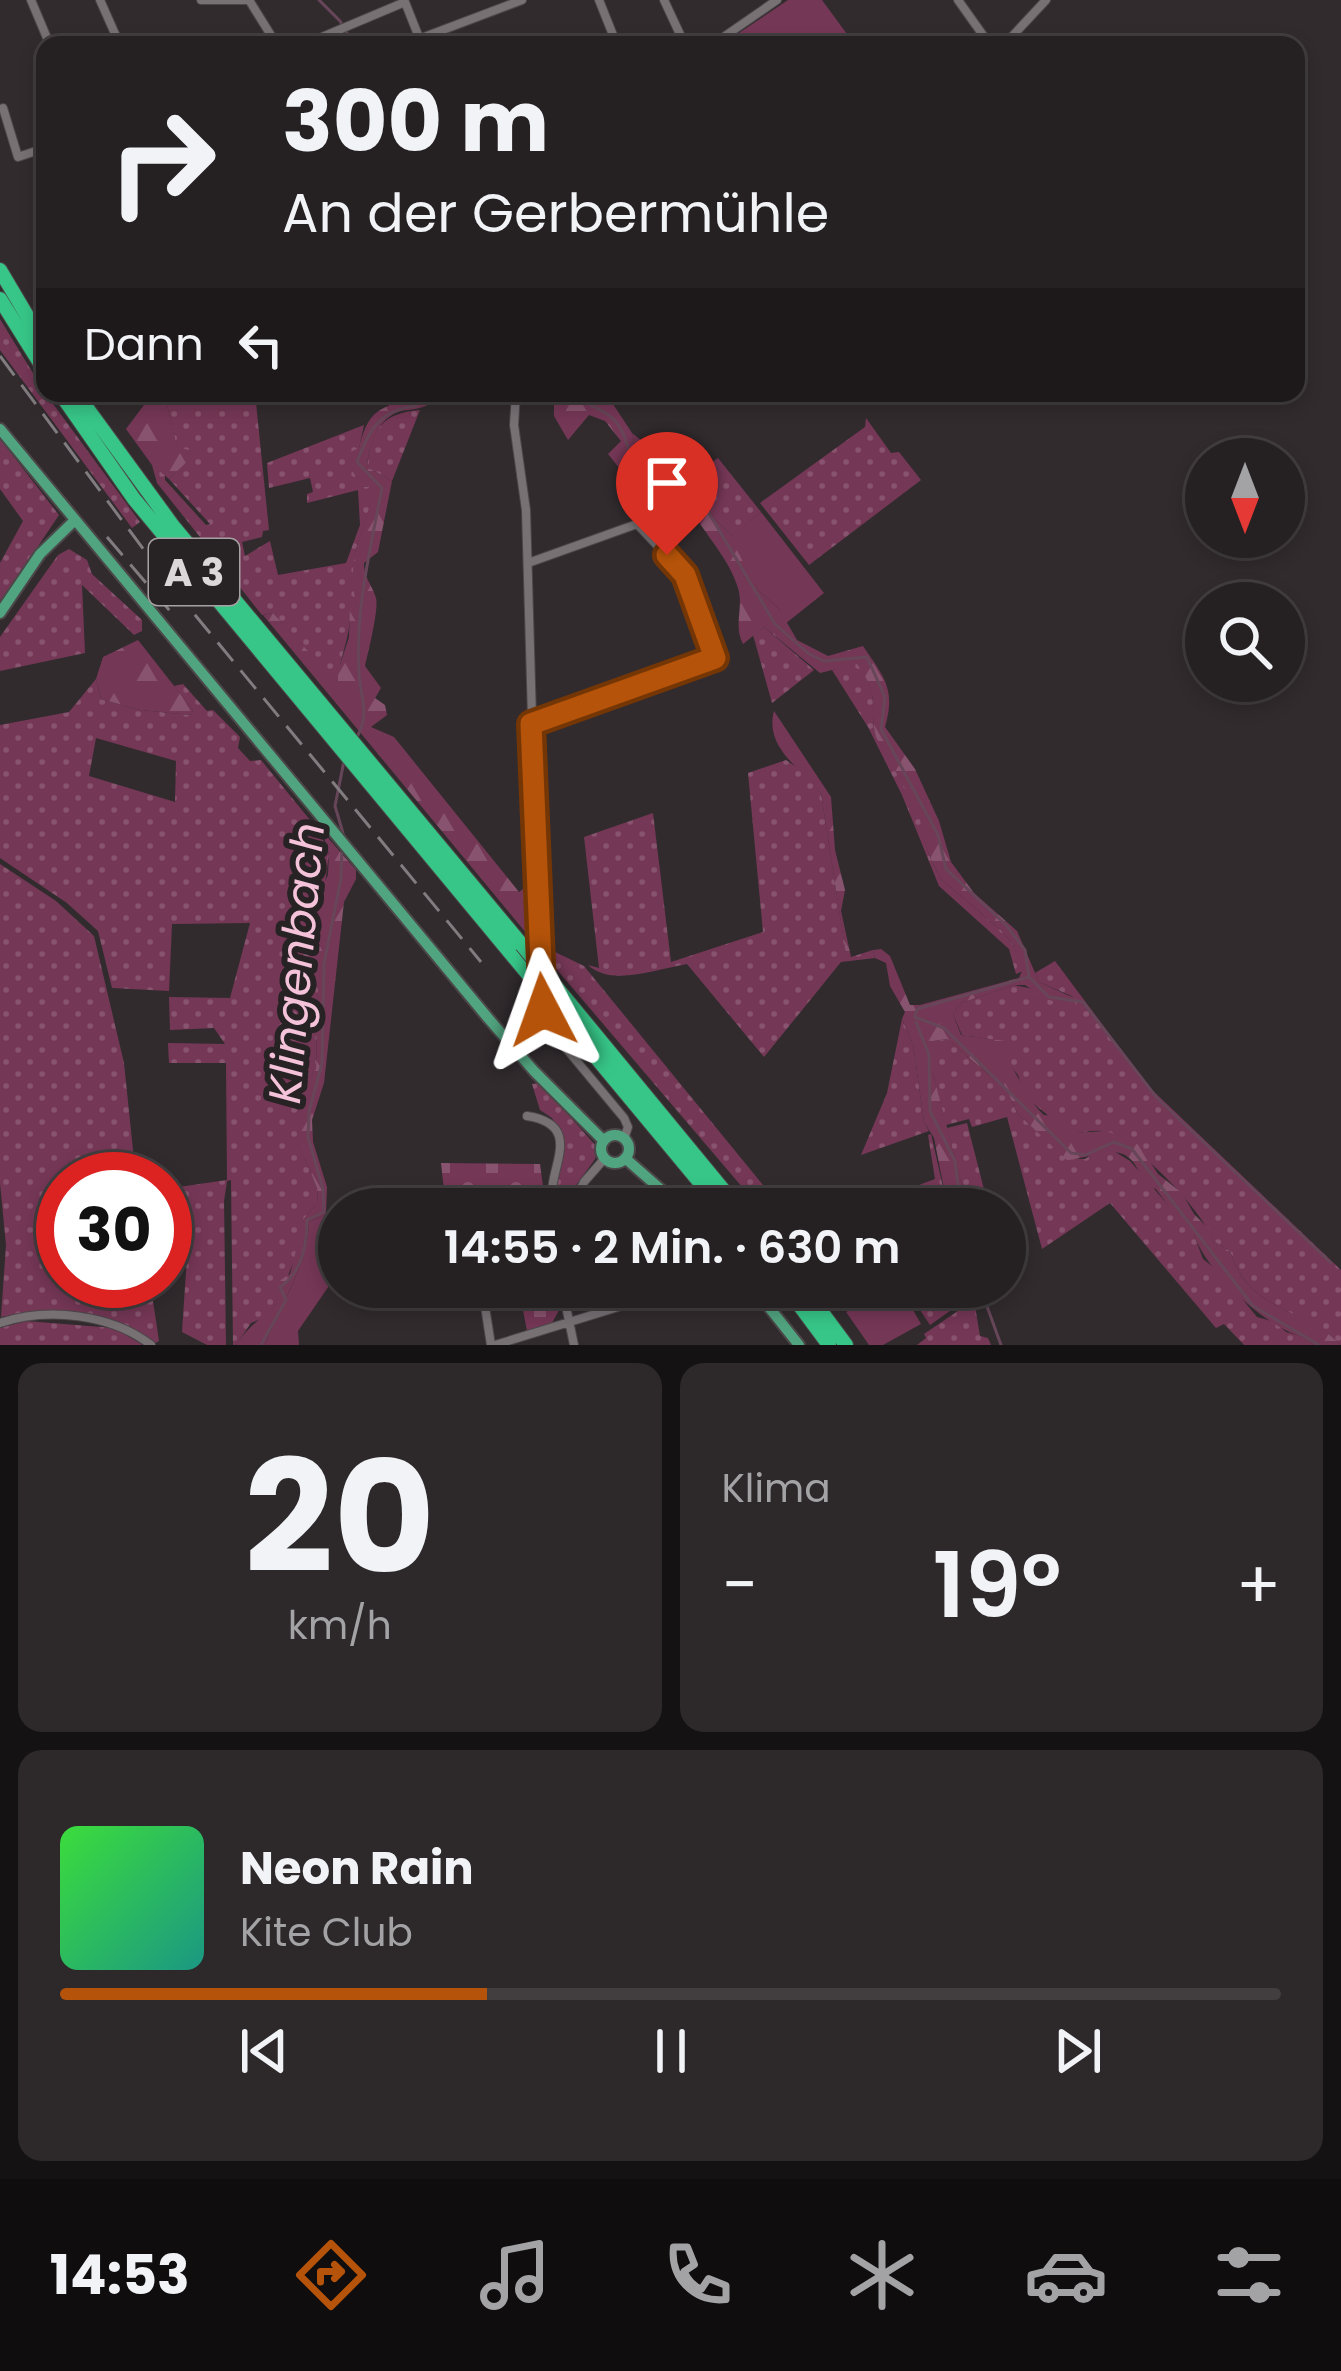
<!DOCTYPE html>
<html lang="de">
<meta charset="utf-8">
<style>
:root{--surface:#252022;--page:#2d282a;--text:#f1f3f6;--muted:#a3a3a5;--line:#423e40;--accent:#b45309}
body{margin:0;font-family:Poppins,sans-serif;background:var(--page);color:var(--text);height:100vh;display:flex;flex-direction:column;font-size:45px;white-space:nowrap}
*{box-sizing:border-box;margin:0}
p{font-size:39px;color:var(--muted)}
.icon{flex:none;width:66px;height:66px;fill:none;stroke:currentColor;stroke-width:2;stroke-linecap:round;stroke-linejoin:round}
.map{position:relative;height:1345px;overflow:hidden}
.sheet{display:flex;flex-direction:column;gap:18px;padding:18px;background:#141213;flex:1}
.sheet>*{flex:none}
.guide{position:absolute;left:36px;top:36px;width:1269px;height:366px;border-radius:24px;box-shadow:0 6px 18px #0003,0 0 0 3px var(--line);background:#252022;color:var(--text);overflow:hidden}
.needle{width:78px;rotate:180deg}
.controls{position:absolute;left:1185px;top:438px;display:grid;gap:24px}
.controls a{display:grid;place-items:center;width:120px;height:120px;border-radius:50%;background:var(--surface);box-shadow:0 6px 18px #0003,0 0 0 3px var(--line);font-size:60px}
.speed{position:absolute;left:36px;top:1152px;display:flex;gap:24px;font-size:60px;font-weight:700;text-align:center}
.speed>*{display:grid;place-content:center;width:156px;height:156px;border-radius:50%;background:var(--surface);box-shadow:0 6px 18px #0003,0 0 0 3px var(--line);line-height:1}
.speed .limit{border:18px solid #d22;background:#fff;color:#111}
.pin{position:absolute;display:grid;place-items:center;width:102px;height:102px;color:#fff;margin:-123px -51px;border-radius:50% 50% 50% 0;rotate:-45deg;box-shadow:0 0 12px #0007}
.pin .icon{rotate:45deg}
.me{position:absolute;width:132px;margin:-66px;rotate:356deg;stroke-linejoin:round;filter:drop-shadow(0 0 9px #0008)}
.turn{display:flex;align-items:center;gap:42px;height:252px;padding:0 48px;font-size:54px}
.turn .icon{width:156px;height:156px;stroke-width:2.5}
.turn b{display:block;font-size:84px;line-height:102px}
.then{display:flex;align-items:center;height:114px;padding:0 48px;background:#0003;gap:24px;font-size:45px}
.big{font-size:90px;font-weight:600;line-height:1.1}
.sheet .widget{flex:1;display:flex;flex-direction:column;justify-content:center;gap:18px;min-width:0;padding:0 42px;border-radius:24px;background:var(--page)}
.sheet .dial{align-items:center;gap:0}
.dial b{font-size:156px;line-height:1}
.song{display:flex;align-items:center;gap:36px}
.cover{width:144px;height:144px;border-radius:18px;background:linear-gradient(135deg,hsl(120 70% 55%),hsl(170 70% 35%))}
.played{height:12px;border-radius:6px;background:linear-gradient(90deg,var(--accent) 35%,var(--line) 35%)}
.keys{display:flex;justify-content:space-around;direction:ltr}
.heat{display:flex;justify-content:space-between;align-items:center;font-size:66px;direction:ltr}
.sheet .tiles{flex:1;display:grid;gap:18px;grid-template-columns:1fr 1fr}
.widget:last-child{grid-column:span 2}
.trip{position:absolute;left:318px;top:1188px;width:708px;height:120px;border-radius:60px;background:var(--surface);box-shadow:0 6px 18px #0003,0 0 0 3px var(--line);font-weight:600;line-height:120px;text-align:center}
.menu{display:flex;height:192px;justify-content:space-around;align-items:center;background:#0f0d0e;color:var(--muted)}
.menu .icon{width:84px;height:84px}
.menu .current{color:var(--accent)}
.menu b{font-size:54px;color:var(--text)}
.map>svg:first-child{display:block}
</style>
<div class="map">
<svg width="1341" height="1345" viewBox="0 0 1341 1345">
<defs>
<pattern id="grass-dots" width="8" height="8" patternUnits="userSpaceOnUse" patternTransform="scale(3)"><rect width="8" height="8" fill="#753756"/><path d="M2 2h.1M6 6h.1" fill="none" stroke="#88536e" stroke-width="1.8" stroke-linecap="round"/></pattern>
<pattern id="forest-firs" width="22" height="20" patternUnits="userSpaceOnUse" patternTransform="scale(3)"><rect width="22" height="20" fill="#753756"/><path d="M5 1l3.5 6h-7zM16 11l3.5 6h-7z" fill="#88536e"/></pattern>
<pattern id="cemetery-stones" width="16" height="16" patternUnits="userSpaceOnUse" patternTransform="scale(3)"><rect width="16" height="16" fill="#753756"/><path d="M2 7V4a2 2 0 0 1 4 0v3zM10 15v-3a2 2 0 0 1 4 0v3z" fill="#88536e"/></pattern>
</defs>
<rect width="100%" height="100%" fill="#312b2e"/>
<path fill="url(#grass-dots)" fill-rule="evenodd" d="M0,319L45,393L140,522L132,528L0,350Z
M158,393H255L269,530L263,531L262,537L242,542L245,556L270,541L278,575L346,563L360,525L358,490L307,503V494L313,492L310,478L269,488L267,463L364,425L359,448L362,487L377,485L355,552L356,603L350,607C352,638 337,660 338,686L273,613L262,615L157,483L152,465L165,473V480L206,525L210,524L169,479L196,452L177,448L165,397Z
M420,410L392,481L367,467C371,430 382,413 420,410Z
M866,418L891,453L899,452L921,480L809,565L760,503L865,427Z
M632,433L666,460L685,459L703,469L718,458L761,512L732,536L710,514L708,491L675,475L658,479L642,475Z
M0,439L59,515L0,603V563L23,521L0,489Z
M69,549L87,560L92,574L142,620V631L134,635L82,585L85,653L0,671V637L58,555Z
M764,627L814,670L772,703L753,635Z
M857,663C882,697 868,703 876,736L921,815C920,836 931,862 942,880L1001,930L1013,944L1023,971L1016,974L1009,949L939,886L902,795L868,727L832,670Z
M96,679L101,699L140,710L191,715L193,710L174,686L183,684L207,711L213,710L240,737L238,748L250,761L261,760L319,831L329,854L313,975L318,989L316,1069L306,1083L305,1159L317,1188L318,1202L304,1219L299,1248L277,1303L263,1318L251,1323L236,1345H233L231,1180L227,1181L224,1201L226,1345H207L182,1332L187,1257L165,1259V1189L227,1180L226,1063H169L168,1043L225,1044L214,1028L170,1030L169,997L230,998L250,923L172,924L169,991L112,988L98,931L67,903L0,858V725L69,712ZM96,738L176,761L175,802L89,776Z
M786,760L805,773L821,793L846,954L851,957L873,950L875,958L841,962L764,1057L687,964C657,969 611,987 588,965L599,968L584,837L653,813L671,962L763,932L748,773Z
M0,864L56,901L94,936L124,1063L136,1179H63V1281H150L159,1341L155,1343C108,1311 56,1308 1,1317L6,1245L0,1183Z
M553,951L584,966L772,1196L782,1197L760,1208L547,958Z
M1055,961L1149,1087L1341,1270V1345C1301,1306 1250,1313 1230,1251L1213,1241C1204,1211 1131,1135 1099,1131C1090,1130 1080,1134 1070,1133L1024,1096L1018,1075L989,1039L962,1035L953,1014L961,1003L1014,985L1074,997L1039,982L1035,973Z
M902,1019L913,1044L924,1122L929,1131L861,1155L887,1093Z
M947,1039L1007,1090L1017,1113L1067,1159H1085L1100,1149L1112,1150L1130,1161L1194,1235L1203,1259L1221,1273L1257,1317L1275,1322L1286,1332L1308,1338L1313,1345H1244L1224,1324L1216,1328L1110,1203L1042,1249L1007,1117L972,1127L969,1119L946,1125L933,1073V1041Z
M540,1083L597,1147L595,1159L567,1198L560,1197L556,1191L562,1136L552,1118L540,1110L532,1084Z
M967,1123L989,1209H968L947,1128Z
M931,1134L948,1209H867L866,1205L935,1179L928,1135Z
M905,1287H969L974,1294L930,1325Z
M974,1300L980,1336L988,1338L991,1345H917L926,1338L924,1334Z
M26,1321L114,1328L143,1345H0V1328Z"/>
<path fill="url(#forest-firs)" d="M153,393L165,397L177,447L197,452L169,479L152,465L126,429Z
M420,393H429V404C419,410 412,409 401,411C377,418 369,445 367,467L392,481L378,552L364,563C364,579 372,584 376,598C379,609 368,652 365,666L381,688L375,698L385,705L387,715L371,727L394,737L519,892L523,889L524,770H528L534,933L527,934L263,615L273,613L338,684V671L349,637L350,606L356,603L352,581L355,552L376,486L362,487L350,467L348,453L359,448C370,403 384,410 420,393Z
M548,393H575L595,404L600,396L607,395L632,433L642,475L658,479L675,475L682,466L692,468V480L708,491L710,514L732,536L758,590L779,609L797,640L828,656L863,646C884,677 896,689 885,727L915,769L939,821L951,862L974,893L1017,931L1039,982L1074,998L1076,1007L1049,1000L1025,985H1014L961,1003L953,1014L961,1035L1005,1041L1015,1046L1016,1052L1006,1057C1020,1078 1025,1097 1044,1115L1058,1116L1070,1133L1107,1131L1139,1145L1158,1174L1182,1193L1194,1214L1209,1229L1213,1241L1230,1251C1250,1314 1302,1305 1341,1345H1313L1308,1338C1269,1332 1207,1272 1194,1235L1187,1231L1156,1189L1143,1185C1131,1133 1098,1158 1067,1160L1017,1113L1007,1090L947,1039L933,1041V1073L968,1209H948L934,1138L924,1122L913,1044L902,1019L905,1012L890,986L886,963L875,958L873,950L881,949L890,956L910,1005H920L1019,978L1022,971L1013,944L1001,930L942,880C931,862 920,836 920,815L876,737C868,703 882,698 857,664L820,673L764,627L743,644C733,625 744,608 738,588C727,551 692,524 682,487L639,493L608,454L621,441L605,421L589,415L568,440L554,416V397Z
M138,640L193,710L191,715L140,710L101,699L96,679L103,657Z
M774,711L831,797L835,850L845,890L841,911L851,957L846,955L821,793C802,769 764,748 774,711Z
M322,831L356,870V879L344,902L324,1083L312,1120L313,1142L327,1187L326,1214L309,1222C307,1269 280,1303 265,1345H236C251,1323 260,1321 277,1303C273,1287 276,1282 290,1274L304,1219L318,1202L317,1188L305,1159L300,1121L306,1082L316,1069L318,989L313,975V906L328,875L329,854Z"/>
<path fill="url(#cemetery-stones)" d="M441,1163L540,1164L546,1209H446Z
M505,1287H557L559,1310L552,1323L527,1331L522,1305L508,1307Z"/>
<path fill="#753756" d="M788,0H822L855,45H734L730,39Z
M761,512L824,593L785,624L779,609L758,590L730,537Z
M326,1214L333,1280L298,1331L299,1345H265C280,1303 307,1269 309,1222Z
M893,1287H900L921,1324L883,1345H869L846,1312Z"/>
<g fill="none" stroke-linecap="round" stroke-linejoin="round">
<path stroke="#664658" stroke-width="3" d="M319,0L340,21L354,45
M567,393C582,403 604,408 616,422C630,438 627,461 640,474C655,490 677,477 694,488L775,624L809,654L824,661L867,657L885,697L881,729L938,835L946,869L1006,925L1025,950L1029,977L917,1009L915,1017L944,1028L1071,1153L1085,1155L1114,1142L1132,1149L1253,1306L1319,1345
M357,737C370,713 361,700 359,674C355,610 370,551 382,488L357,462C369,430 379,410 416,406L423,393
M343,833L335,806L344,761
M1029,977L1049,997L1083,1002L1157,1098L1331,1263
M916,1022L929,1055L930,1111L955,1161L961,1209
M980,1287L1001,1345
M261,1345L286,1300L280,1287C301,1273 307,1246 307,1220L324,1212L323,1189L308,1137L309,1112L322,1063L324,964L341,878L342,848"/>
<defs>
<path id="minor" d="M31,0L50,45
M100,0L120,45
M201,0H245
M249,0L277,45
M599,0L617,45
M664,0L685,45
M958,0L990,45
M405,2L422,45
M303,45L405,2
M403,45L522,0
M712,45L777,0
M1004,45L1046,0
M3,108L18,157L45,148
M41,149L45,165
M516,393L514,425L526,510L539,960
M305,400L306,393
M528,563L637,524L685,575L715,658L531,724
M542,993L543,1014L550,1029L624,1118L628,1127L624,1139
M527,1116C588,1125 544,1175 554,1198C557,1205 564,1206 570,1209
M570,1209L584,1182L605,1158
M482,1287L491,1345
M562,1287L574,1345
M0,1323C48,1307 111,1314 151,1345
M495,1345L657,1295"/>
<path id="major" d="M0,429L488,1018L534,1071L604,1141
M0,613L40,554L75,520
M601 1149a14 14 0 1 1 28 0a14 14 0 1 1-28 0Z
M625,1158L683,1209
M753,1287L799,1345"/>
<path id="highway" d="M0,270L45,346
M0,299L45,371
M60,393L134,499L527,973
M76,393L173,526L522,945
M557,988L739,1209
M555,1008L722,1209
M786,1287L829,1345
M803,1287L846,1345"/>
</defs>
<use href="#minor" stroke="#4c4749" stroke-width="10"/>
<use href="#major" stroke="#4c4749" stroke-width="14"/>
<use href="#highway" stroke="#4c4749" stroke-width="16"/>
<use href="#minor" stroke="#777174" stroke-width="8"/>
<use href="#major" stroke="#51a480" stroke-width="10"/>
<use href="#highway" stroke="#37c688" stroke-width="14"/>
<path stroke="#817c7f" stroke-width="3" stroke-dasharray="24 12" stroke-linecap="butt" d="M0,356L167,581L481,962
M107,537L170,611"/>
<defs>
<path id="highway-bridge" d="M522,945L557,988
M527,973L555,1008"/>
</defs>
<use href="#highway-bridge" stroke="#4c4749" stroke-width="16" stroke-linecap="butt"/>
<use href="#highway-bridge" stroke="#37c688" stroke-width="14"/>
</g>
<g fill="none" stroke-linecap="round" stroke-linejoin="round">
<defs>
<path id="route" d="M543,1010L531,724L715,658L685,575L667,555"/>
</defs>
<use href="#route" stroke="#753606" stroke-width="30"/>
<use href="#route" stroke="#b45309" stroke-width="21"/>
</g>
<g text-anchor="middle" stroke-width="12" stroke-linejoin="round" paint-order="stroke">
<rect fill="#272224" stroke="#a6a1a3" stroke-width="3" x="149" y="539" width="90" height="66" rx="9"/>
<g font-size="39" font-weight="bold" fill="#dcd8da">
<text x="194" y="586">A 3</text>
</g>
<g font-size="45" font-style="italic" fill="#f5c3d9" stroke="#272224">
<text transform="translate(296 963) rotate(-85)" y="16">Klingenbach</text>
</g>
</g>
</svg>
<div class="controls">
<a><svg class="needle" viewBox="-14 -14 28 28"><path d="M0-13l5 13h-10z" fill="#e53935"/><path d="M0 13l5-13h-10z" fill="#a3a3a5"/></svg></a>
<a><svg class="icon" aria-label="search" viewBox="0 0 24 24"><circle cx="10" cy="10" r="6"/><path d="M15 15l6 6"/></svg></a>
</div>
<div class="speed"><div class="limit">30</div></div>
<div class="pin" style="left:667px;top:555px;background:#d93025"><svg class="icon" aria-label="arrive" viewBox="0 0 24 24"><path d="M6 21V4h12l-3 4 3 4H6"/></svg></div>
<svg class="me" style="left:543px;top:1010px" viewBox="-20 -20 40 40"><path d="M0-17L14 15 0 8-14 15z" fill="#b45309" stroke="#fff" stroke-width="4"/></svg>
<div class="trip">14:55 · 2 Min. · 630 m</div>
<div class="guide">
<div class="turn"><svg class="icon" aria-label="right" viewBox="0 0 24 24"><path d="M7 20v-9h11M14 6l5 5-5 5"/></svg><div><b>300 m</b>An der Gerbermühle</div></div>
<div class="then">Dann<svg class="icon" aria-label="left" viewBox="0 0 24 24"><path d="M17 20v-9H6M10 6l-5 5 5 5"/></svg></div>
</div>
</div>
<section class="sheet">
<div class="tiles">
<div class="widget dial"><b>20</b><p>km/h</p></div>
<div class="widget"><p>Klima</p>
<div class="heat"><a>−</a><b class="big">19°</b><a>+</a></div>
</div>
<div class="widget">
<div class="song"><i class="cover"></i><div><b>Neon Rain</b><p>Kite Club</p></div></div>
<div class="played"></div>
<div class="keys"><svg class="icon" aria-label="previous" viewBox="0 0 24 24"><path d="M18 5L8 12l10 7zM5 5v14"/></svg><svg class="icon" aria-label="pause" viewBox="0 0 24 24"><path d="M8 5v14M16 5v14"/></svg><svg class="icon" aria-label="next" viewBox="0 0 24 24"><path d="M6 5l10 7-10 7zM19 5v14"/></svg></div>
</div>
</div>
</section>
<nav class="menu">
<b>14:53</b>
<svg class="icon current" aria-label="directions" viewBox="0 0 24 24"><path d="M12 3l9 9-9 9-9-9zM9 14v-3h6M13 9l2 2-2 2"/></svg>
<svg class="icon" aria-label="music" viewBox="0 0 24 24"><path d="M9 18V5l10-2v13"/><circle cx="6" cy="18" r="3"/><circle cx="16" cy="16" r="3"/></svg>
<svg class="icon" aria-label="phone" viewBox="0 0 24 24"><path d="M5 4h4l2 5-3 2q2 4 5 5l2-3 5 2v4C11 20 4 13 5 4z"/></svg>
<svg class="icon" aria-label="climate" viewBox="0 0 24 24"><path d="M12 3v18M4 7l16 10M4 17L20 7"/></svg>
<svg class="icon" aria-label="car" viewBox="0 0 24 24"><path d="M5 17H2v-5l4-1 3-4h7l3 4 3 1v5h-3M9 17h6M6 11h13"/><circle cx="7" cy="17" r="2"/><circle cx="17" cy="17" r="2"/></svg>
<svg class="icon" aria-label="filters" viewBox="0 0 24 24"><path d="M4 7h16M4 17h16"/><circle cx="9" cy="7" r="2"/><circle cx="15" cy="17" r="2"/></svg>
</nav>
